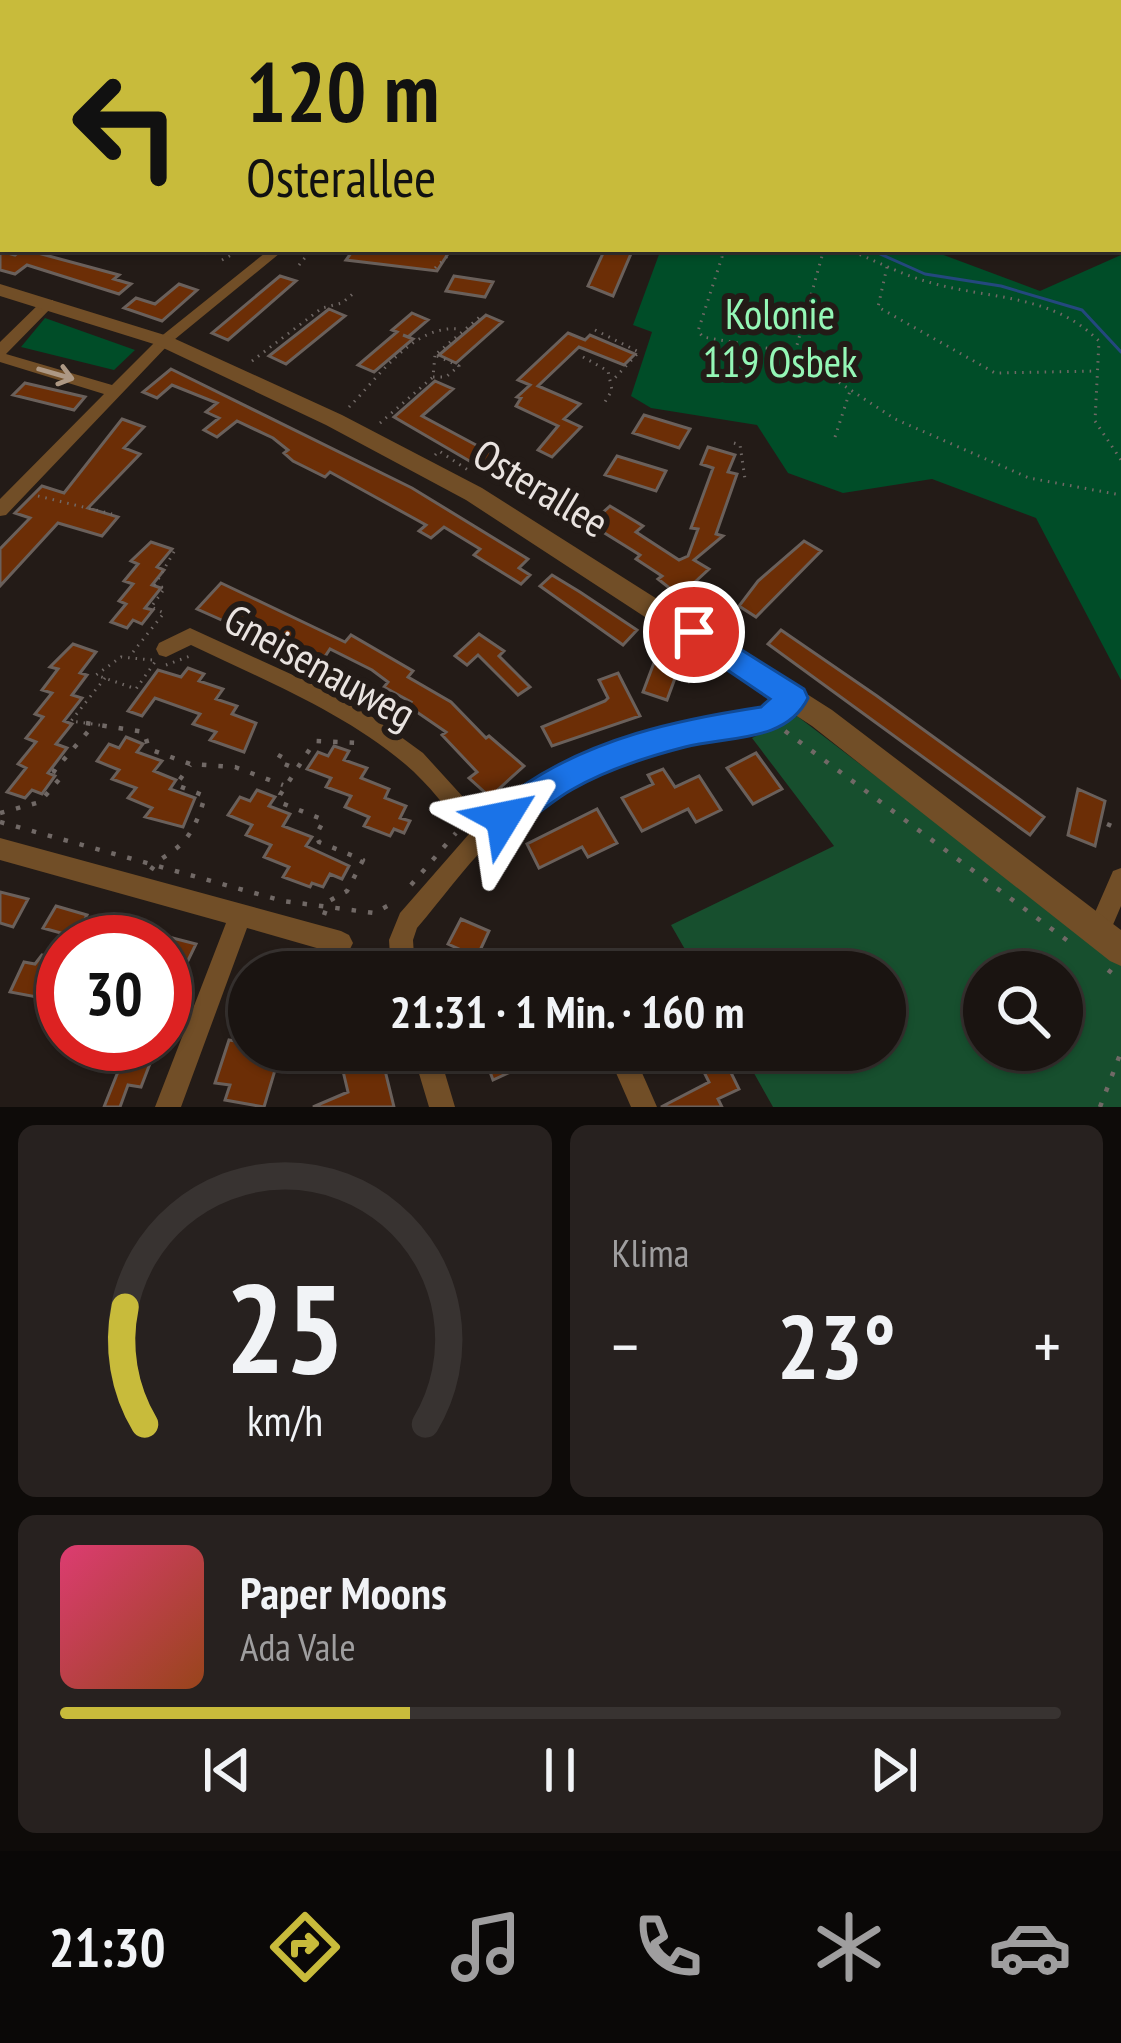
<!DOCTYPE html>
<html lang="de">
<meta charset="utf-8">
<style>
:root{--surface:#1a1411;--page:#27211f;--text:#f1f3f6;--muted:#9f9e9f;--line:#383331;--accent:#c8bb3b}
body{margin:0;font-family:"PT Sans Narrow",sans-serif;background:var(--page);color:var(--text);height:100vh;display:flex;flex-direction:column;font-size:45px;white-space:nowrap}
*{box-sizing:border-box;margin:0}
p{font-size:39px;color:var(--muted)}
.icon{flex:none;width:66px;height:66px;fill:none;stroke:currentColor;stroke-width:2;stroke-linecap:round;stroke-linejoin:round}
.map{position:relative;height:1107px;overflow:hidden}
.details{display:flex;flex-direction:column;gap:18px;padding:18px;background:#0e0b09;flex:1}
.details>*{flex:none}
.guide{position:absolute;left:0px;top:0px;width:1122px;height:252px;box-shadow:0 3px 9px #0004,0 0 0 3px var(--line);background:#c8bb3b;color:#111;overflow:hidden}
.buttons{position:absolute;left:963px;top:951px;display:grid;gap:24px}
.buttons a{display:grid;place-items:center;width:120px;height:120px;border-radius:50%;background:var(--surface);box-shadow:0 3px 9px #0004,0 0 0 3px var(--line);font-size:60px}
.speed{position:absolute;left:36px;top:915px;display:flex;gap:24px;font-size:60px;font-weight:700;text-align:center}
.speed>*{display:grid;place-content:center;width:156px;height:156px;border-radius:50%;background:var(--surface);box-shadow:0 3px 9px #0004,0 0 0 3px var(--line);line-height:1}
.speed .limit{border:18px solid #d22;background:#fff;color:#111}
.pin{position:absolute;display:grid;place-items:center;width:102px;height:102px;color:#fff;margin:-51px;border:6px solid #fff;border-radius:50%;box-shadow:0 3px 12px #0007}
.me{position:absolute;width:132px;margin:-66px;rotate:55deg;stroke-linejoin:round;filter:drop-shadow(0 0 9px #0008)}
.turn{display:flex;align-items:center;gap:42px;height:252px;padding:0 48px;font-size:54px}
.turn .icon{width:156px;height:156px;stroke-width:2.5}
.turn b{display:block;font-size:84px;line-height:102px}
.big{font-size:90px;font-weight:600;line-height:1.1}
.details .widget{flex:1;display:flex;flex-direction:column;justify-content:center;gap:18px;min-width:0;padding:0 42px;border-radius:18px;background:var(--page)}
.details .dial{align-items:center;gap:0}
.dial svg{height:312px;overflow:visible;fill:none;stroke:var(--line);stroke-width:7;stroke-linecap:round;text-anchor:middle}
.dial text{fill:var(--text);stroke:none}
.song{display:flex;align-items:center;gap:36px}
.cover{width:144px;height:144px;border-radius:18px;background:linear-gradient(135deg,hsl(340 70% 55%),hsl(20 70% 35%))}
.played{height:12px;border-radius:6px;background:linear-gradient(90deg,var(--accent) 35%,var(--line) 35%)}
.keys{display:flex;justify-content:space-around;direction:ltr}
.heat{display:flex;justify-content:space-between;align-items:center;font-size:66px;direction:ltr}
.details .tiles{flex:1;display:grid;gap:18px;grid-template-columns:1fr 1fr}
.widget:last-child{grid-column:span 2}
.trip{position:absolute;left:228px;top:951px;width:678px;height:120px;border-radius:60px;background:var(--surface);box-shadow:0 3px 9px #0004,0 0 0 3px var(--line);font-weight:600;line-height:120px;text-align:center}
.menu{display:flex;height:192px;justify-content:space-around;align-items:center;background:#0a0807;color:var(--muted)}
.menu .icon{width:84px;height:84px}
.menu .on{color:var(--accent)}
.menu b{font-size:54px;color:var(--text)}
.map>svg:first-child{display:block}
</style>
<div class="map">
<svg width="1121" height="1107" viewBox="0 0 1121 1107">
<rect width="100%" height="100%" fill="#231b17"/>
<path fill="#004d28" d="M661,249H950L941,254L1040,291L1121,255V680L1036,518L932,479L843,493L788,473L757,425L651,408L631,396L652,332L633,325Z
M45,318L135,350L114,370L21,347Z"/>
<path fill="#174f2e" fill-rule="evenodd" d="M797,716L1121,963V1107H773L741,1050H885V972H698L671,925L834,846L752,738ZM984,972H1062V1050H984Z"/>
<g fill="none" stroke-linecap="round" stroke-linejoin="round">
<path stroke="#24487e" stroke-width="3" d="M869,249L925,274L1001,286L1082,310L1121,352"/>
</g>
<path fill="#6c2e06" stroke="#6a605b" stroke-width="3" d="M23,249L119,275L114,279L131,284L119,294L27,265L15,274L0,270V251L15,255Z
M354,249H451L437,271L346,260Z
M605,249H633L613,296L588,286Z
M280,276L296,281L228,340L212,333Z
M454,276L493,282L485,297L446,291Z
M179,284L197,290L162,321L124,308L136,298L155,304Z
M329,309L345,316L286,364L269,356Z
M412,313L428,320L408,337L403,335L413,339L374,372L358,365L397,332L392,330Z
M486,315L502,322L456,363L439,355Z
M568,333L585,340L590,335L635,354L624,365L579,347L538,386L580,404L564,419L581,427L552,457L538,450L558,426L516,406L521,398L517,397L530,385L518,380Z
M171,369L412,488L528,559L519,568L530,575L521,584L474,555L480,549L444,527L431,538L419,531L426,525L330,472L325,477L293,461L284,453L288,450L273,438L237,421L217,437L204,430L219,418L206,412L217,403L172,385L157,398L143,392Z
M435,381L453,389L422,416L504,460L490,473L394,417Z
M25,383L85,397L74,410L13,395Z
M644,415L690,429L679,448L633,433Z
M122,419L144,427L124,448L140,454L88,508L118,517L102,536L58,523L0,586V549L30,518L15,513L42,486L64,493Z
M708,447L735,455L728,472L737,474L716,534L723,536L694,560L709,569L695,582L708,591L692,606L658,579L662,576L636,559L640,555L590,524L610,506L643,526L636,532L679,560L688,556L698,529L691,528L713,468L701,464Z
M617,456L666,471L656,491L605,475Z
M804,541L821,551L756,617L739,606L758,581Z
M151,542L172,549L157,567L164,570L152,585L161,588L145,608L153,610L142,624L133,620L127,628L111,622L126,604L119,601L133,584L124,581L138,564L131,561Z
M552,575L580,592L637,630L623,645L540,586Z
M221,583L345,642L351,635L413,671L408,677L451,702L486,738L489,736L524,766L490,797L469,778L477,772L442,735L446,732L408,706L411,702L384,687L388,682L372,670L330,649L324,658L288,640L282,647L197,609Z
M781,630L877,696L1044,817L1030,835L768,644Z
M479,634L504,651L499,656L530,687L518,695L478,655L467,665L455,656Z
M73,644L96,652L80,673L87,675L72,695L82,698L64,721L72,724L56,744L67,748L48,773L55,776L42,794L32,790L25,798L7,792L26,768L18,764L36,742L26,738L43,717L35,714L52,693L42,690L58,669L50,667Z
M658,652L682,659L667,700L643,692Z
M188,668L204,674L199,681L223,689L216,699L237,706L232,714L256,723L244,752L210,740L216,732L193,724L200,714L155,698L142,716L128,711L158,670L181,677Z
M618,673L640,716L552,746L542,727L605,701L608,698L599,680Z
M126,737L143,744L137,752L162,761L154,771L176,780L170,789L195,798L183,827L145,817L152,808L128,798L136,788L112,779L119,770L97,761L109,744L119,748Z
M334,746L349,751L344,760L367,768L361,778L389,789L385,798L406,806L400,818L410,821L404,833L394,829L390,836L364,826L369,817L345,807L351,796L326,787L331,778L307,769L318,752L328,756Z
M756,753L782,789L753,804L727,768Z
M663,769L675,787L699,776L721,810L696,822L688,809L642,831L622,798L653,784L648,775Z
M1078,789L1105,801L1095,846L1068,835Z
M257,790L275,797L269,806L290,814L283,826L312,837L306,846L349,866L342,879L330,874L323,887L312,883L310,887L283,877L289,867L264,857L271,845L246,835L252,825L228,815L240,797L250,801Z
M597,809L617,843L588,857L582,847L539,868L527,844Z
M0,892L28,899L13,927L0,923Z
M56,906L87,915L75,937L43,928Z
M461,919L489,931L477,957L448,944Z
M122,925L196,944L181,975L165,971V942H113Z
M42,955L54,957L52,967L63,969L58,1001L10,992L24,962L35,964Z
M229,1040L249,1043V1050H281L264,1107L225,1100L230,1085L215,1083Z
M129,1044H152L149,1052L154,1053L141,1087L128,1085L120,1107H104Z
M338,1050H380L394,1107H313L348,1092Z
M482,1050H534L538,1059L493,1080Z
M693,1050H720L739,1089L718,1099L722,1107H661L709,1082Z"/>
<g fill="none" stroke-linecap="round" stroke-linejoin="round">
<path stroke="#716966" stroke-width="3" stroke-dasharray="1.5 6" stroke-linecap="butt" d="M293,3L299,0
M300,3L305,0
M200,249L206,254
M720,249L722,257L698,331L703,337L794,353L895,419L1029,478L1121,495
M846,249C872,259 898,273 925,281C986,300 1050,292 1099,341L1095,421L1121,460
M222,260L242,249
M299,265L312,249
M887,267L878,307L995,373L1097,371
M435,268L455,249
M595,330L639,352L612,381
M795,352L824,249
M583,357L608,371L612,390L605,402
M252,361L322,308L342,303L355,292
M433,377H446L459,366L435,355L482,315
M349,407C379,377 413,324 460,329
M380,423L433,377L435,355
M835,437L850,391
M734,443L740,445L745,479
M435,455L439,451L468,470
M38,496L112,514
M133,652L164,613L151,607L165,588L155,585L175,550
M152,660L121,657L96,675L136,689L155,662
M166,665L190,656
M105,678L71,721L106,726
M681,680L694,683"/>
<path stroke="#716966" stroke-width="4.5" stroke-dasharray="4.5 12" stroke-linecap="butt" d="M86,723L144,732L149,749L190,764L235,767L283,785
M785,731L1076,947
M281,754L277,761L294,768
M0,813L40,802L62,776L54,771L91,728
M0,822L283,901L374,913L397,901
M1107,824L1121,830
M151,870C158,859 164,858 174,850C192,837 199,817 205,796L176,785L190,765
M411,885L456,833
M324,915L329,901L347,891L363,860L319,842L316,835L324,820L279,802L280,795L315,741L360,743
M356,957L382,964
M1108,970L1121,980
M1100,1107L1121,1052"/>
<path fill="#714e27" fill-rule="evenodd" d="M76,0H87L89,3H78Z
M710,0H720L721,3H711Z
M797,0H807L809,3H799Z
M1119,21H1121V27H1119Z
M270,249H285L169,344L6,515L0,516V499L104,394L0,362V342L43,300H53V306L6,354L112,385L159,338Z
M190,628L328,691L379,721L423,753L484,820L551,772L607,746L689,723L764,711L793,689L800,692L803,698C776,741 720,732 677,744C608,764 541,791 489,843C463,869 441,900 417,928L413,940L415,972H391L389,940L400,913L469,834C448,811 429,784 405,764C342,711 264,680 191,645L166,657L159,655L156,649L159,643Z
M0,838L341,931L349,935L353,943L349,951L341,955L247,928L181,1107H155L226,923L0,860Z
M1121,868V906L1106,941L1098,945L1090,941L1086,933L1113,871Z
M412,1050H438L455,1107H429Z
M606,1050H632L657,1107H631Z"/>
<path fill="#714e27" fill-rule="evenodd" d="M1052,0H1066L1068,3H1054Z
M1119,102L1121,103V114L1119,113Z
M0,284L171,337L342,415L482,488L832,710L1121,930V966L1110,961L812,726L466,500L326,425L157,345L0,296Z"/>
<path fill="#a06823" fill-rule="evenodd" d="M3,176V189L0,190V177Z"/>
</g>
<defs><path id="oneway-shaft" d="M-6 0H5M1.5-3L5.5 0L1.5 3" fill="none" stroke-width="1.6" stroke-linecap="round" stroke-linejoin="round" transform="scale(3)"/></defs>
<use stroke="#ad9884" href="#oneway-shaft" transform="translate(56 374) rotate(16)"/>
<path fill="#1a73e8" stroke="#114b97" stroke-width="3" d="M694,620L804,689L808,698C786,743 727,736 685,747C646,757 608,769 573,789C549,802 529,824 503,834L492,829L487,818C494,803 508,797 521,787C593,738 676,720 761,707L770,699L683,640L679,632L683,624Z"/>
<g text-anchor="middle" stroke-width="12" stroke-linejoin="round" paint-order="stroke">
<g font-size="42" fill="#94f7b6" stroke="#231b17">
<text x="780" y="329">Kolonie<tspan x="780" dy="48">119 Osbek</tspan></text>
</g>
<g font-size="42" fill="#e9e3e0" stroke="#231b17">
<text transform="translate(541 488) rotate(31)" y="15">Osterallee</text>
<text transform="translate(320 666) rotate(29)" y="15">Gneisenauweg</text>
</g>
</g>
</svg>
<div class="buttons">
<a><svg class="icon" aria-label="search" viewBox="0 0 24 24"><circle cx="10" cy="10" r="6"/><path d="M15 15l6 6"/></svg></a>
</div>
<div class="speed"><div class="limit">30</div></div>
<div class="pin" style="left:694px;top:632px;background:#d93025"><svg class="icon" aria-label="arrive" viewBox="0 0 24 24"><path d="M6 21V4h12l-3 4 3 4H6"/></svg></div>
<svg class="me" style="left:503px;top:818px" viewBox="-20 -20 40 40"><path d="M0-17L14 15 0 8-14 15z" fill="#1a73e8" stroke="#fff" stroke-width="4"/></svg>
<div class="trip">21:31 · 1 Min. · 160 m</div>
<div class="guide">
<div class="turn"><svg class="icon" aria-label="left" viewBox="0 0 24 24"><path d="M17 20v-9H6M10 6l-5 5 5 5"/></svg><div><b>120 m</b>Osterallee</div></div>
</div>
</div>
<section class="details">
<div class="tiles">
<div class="widget dial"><svg viewBox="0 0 100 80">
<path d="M14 69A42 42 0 1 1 86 69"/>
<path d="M14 69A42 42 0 0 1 9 39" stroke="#c8bb3b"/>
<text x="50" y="56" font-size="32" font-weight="700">25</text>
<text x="50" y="72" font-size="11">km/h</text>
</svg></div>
<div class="widget"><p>Klima</p>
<div class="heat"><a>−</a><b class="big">23°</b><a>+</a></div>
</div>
<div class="widget">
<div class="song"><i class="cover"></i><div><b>Paper Moons</b><p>Ada Vale</p></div></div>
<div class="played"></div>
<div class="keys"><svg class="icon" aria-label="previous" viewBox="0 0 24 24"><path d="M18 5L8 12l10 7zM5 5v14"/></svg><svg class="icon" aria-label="pause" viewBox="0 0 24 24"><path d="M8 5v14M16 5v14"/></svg><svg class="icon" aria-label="next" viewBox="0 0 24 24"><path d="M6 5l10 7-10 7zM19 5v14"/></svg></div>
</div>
</div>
</section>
<nav class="menu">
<b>21:30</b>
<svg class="icon on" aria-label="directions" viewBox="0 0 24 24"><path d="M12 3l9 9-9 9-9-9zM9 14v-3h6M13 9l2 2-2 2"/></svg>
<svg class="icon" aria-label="music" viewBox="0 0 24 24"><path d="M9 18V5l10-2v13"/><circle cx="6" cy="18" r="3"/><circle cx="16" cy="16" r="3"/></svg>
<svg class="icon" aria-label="phone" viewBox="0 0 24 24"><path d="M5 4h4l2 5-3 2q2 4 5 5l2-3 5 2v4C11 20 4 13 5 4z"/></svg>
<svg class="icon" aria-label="climate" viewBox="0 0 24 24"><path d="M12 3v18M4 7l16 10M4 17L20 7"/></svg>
<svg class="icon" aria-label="car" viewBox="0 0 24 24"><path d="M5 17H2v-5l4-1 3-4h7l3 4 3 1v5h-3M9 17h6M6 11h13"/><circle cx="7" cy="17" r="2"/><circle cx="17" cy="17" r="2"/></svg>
</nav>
